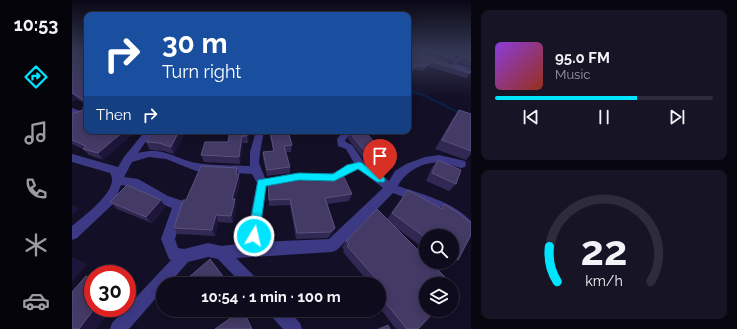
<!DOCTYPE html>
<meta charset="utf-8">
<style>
:root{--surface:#0e0b1c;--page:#171425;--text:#f1f3f6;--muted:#9b9ba3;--line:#2e2b3b;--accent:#00e5ff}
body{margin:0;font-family:Raleway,sans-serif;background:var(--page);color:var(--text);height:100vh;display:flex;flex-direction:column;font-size:15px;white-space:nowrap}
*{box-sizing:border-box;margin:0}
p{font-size:13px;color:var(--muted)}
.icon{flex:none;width:22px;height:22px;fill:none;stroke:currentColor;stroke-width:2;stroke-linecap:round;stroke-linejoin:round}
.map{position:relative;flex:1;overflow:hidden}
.details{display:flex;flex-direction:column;gap:10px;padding:10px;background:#08060f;width:266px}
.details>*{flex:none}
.banner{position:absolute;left:12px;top:12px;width:327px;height:122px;border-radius:8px;box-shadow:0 2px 10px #0003,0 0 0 1px var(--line);background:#1a4fa0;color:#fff;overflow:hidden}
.fabs{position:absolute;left:347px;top:229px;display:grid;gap:8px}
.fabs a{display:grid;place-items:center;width:40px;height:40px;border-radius:50%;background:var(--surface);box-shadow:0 2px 10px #0003,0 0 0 1px var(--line);font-size:20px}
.speed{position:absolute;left:12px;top:265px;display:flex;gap:8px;font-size:20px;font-weight:700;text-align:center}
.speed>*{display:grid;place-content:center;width:52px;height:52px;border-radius:50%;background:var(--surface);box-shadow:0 2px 10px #0003,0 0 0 1px var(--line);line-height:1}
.speed .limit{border:6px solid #d22;background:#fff;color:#111}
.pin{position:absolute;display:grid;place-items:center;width:34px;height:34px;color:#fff;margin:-41px -17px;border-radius:50% 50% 50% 0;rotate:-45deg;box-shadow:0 0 4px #0007}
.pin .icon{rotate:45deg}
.me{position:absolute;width:44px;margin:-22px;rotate:9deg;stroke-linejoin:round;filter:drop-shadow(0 0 3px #0008)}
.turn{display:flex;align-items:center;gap:14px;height:84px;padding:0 12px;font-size:18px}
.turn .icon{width:52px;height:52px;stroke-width:2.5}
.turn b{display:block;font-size:28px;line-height:34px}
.then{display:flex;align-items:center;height:38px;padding:0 12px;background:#0003;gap:8px;font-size:15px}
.details .tile{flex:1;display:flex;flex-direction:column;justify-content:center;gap:6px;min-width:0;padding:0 14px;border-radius:8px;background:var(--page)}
.details .dial{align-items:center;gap:0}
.dial svg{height:104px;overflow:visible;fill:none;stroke:var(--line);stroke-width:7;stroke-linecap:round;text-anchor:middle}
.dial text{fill:var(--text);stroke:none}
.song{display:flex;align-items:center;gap:12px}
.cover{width:48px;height:48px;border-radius:6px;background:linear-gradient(135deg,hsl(270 70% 55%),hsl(10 70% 35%))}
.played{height:4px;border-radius:2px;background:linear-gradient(90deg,var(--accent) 65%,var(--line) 65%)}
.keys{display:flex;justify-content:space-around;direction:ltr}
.trip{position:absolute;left:84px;top:277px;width:230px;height:40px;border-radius:20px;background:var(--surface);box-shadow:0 2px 10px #0003,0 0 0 1px var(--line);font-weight:700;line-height:40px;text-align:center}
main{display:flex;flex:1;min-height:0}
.tab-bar{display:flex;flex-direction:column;width:72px;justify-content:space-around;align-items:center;background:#06040b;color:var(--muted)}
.tab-bar .icon{width:28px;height:28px}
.tab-bar .on{color:var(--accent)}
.tab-bar b{font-size:18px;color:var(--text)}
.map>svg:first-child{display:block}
</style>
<main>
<nav class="tab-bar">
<b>10:53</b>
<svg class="icon on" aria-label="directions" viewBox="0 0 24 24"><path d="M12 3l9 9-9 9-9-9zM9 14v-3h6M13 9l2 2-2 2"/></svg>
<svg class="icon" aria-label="music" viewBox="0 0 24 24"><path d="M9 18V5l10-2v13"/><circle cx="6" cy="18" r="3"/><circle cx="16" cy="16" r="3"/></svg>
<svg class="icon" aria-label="phone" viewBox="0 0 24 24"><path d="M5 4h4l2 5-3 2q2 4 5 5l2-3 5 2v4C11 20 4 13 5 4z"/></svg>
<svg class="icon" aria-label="climate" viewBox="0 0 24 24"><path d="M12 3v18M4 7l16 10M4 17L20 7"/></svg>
<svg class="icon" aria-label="car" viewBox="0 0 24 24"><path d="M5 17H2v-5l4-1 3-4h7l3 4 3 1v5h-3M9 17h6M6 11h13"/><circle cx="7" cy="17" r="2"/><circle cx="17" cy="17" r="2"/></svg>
</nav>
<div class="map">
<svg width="399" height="329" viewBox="0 0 399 329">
<rect width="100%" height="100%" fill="#130f26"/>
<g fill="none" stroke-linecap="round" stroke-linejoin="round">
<path stroke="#0a1f44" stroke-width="2.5" d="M336,91L349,94L388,113"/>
<path fill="#3d3a85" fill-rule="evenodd" d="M351,51H356L352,55L361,60V62L349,59L346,55Z
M376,51H382L392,55L393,60L385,62L386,64L399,68V72L381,66L380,60L388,57Z
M0,108L14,113L15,115L11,117L0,113Z
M73,131H81L66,153C94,146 101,159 125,163C142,166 161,165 178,166V152L184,131H192L188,152L187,163L195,183L187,242L257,239L311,188L287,169L262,181H227L213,183L209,182L208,179L209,176C226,171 242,175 259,173C266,172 274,166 282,163L274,149L266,146L265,139L272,131H294L290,134L278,135L273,140L274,142L280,145L292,162L317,181L323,171L334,164L353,157L367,155L393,161L394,164L393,167L389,168C382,166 375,163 368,163C351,161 333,172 326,186C352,195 379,201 399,221V235C388,231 379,216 367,210C353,203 336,199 321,193L265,250L260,252L164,258L185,279L187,284H170L146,259L136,257L116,262L97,284H91V290L57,329H38L40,323L99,260L97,259L89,239L100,208C82,202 68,187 49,185L42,203L5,238L0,240V226C11,216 49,190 38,173L0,162V154L46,167L52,157ZM77,157L94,159L124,171L180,174L185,183L173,243L150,246L136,243L112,249L106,248L103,239L113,205L111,201L96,196L66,179L52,177L60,162Z
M197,310H216L228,323L230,329H211L199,316Z"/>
</g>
<path fill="#312854" d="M0,51H15V131L31,160L17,155L11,149L0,144V114L11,110L15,105L5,99L1,101H0Z
M336,51H349H348L351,55L396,71L397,69L396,67L387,63L391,57L394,56L393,54L388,52L384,57L382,58L379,64L354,56L357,51H399V72L394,78L358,67L351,71L344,70L336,76Z
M387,110L399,151V154L394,160L363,149L381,118Z
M88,131H118H114L102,154L91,151L78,150L74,142L87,133Z
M177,131L176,143H171L168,164L132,162L129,155Z
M197,131H216L220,145L219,152H214L218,167V173L195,176L191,158V152L201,151Z
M278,133L311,151L308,157L294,162L276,139Z
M366,160L384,184L377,191L354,181L360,167Z
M165,168L168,182L163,201L164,206L161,223L146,222L143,236L106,234L102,228Z
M251,175L280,194L277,201L255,204L263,228L261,234L256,238L224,239L218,205L197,206L196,180L250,178Z
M336,190L368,208L372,204L388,214L399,223V235L386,260L375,266L370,262H380V236H354V250L323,227L354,258V262H358L382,286L380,288V284H354V310H362L363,311L346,329H324L307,307V284H298L271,252L272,250L270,247L274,241L305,209L315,219Z
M89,200L93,207L80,223L45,209L38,202Z
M316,325L318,329H305L306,328Z"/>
<path fill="#1d163a" d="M388,52L384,57L382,58L381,55Z
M361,62L358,67L351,71L354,66Z
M347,65L344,70L336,76V72Z
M0,93L5,99L1,101L0,100Z
M52,131H65L31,160L26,153Z
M107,131H114L102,154L99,147Z
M176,131H177L176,143L175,136Z
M252,131H263L251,133Z
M170,136L171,143L168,164L167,157Z
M311,151L308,157L294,162L297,156Z
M165,168L168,182L163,201L164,206L161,223L159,216L160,199Z
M89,200L93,207L80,223L74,217Z
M0,204L7,209L0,215Z
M144,215L146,222L143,236L140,230Z
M263,228L261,234L256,238L259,232Z
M1,257L15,264L0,282V258Z
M23,308H40L25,329H7Z
M128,310H135L126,319L122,316Z"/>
<path fill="#433a66" stroke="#5a527e" d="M0,51H15V102L0,93Z
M336,51H348L351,55L399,72L397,73L361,62L354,66L347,65L336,72Z
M357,51H385L388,52L381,55L382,59Z
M397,51H399V61L391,57L399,54Z
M15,105V131H52L26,153L11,149L14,146L0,140V114L11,110V107Z
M387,110L399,114V151L370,140Z
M88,131H107L99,147L87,143L74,142L81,132L87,133Z
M158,131H176L175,136H170L167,157L129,155L133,142H156Z
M198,131H216L220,145L212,146L218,167L195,170L191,152L202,151Z
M280,131H292L311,151L297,156L278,133Z
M366,160L389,170L384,184L360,173Z
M129,166L165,168L164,174H167L160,199H163L159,216L144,215L140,230L102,228L111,200H114Z
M270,173L280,194L253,198L263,228L259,232L225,233L218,199L197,200L196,180L222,176L252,178L251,175H264Z
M55,185L89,200L74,217L38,202Z
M336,190L370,209L372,204L388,214L399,223V235L386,260L380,256V236H354V238L320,213Z
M305,209L354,258V262H358L382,286L380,288V284H354V310H362L363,311L346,329H335L307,295V286L309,284L275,246L277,244L274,241Z
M138,259L156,283L155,284H109Z
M14,276L21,279V308H23L7,329H0V292Z
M118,310H128L122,316Z
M170,310H171L180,329H143Z
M316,325L318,329H308Z"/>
<linearGradient id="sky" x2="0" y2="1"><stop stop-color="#0a0815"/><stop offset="0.53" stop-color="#333752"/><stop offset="1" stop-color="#333752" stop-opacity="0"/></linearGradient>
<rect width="399" height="97" fill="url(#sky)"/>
<path fill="#00e5ff" stroke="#0095a6" d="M288,162L312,177L313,180L312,182H305L286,169L262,181L227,180L194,186L187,236L186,240L182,241L177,240L176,236L186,180L227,173L261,174L275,165Z"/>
</svg>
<div class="fabs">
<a><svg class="icon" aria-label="search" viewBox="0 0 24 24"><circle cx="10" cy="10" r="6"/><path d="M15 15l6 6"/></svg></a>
<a><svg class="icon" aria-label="layers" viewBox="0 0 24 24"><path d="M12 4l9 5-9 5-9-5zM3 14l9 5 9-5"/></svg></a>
</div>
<div class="speed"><div class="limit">30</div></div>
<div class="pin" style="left:308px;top:180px;background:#d93025"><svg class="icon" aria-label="arrive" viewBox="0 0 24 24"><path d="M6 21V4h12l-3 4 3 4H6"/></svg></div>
<svg class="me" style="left:182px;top:236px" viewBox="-20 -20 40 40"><circle r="17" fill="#00e5ff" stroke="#fff" stroke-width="3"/><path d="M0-11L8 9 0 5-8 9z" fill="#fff"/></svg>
<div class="trip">10:54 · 1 min · 100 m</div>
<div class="banner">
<div class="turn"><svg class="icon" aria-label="right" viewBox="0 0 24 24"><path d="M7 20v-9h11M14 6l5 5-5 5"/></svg><div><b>30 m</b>Turn right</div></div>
<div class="then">Then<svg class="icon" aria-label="right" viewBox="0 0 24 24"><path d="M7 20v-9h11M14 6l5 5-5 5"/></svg></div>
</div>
</div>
<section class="details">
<div class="tile">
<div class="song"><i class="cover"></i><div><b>95.0 FM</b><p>Music</p></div></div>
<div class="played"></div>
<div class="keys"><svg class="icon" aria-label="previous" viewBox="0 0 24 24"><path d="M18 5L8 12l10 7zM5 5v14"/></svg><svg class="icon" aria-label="pause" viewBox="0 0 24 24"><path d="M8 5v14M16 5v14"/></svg><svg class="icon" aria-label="next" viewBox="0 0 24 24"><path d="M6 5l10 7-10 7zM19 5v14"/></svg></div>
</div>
<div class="tile dial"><svg viewBox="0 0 100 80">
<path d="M14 69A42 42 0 1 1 86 69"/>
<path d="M14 69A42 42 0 0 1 8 42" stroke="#00e5ff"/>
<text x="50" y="56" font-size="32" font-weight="700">22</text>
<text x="50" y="72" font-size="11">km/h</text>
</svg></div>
</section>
</main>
